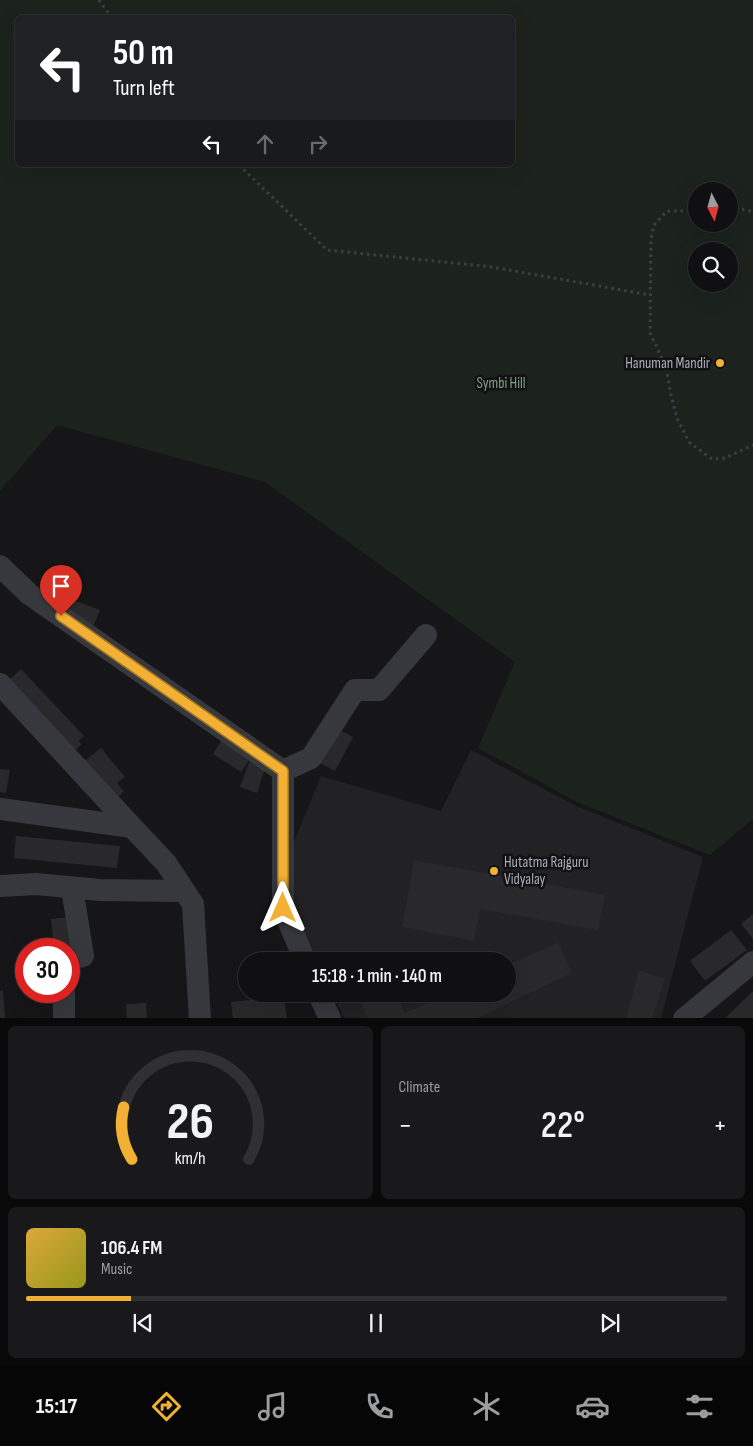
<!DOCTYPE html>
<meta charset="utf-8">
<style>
:root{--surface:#101012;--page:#19191b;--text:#f1f3f6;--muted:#9c9d9f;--line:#303032;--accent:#f2b134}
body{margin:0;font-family:"Sofia Sans Condensed",sans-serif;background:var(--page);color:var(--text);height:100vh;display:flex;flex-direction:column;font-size:19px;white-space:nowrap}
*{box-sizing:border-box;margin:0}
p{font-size:16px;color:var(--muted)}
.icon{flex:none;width:28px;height:28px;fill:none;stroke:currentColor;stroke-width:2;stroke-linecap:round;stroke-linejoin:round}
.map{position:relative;height:1018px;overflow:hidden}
.drawer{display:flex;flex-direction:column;gap:8px;padding:8px;background:#09090a;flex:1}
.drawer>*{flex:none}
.banner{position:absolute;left:15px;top:15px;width:500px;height:152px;border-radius:8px;box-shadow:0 5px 20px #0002,0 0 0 1px var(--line);background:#202124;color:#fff;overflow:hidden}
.needle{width:32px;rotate:174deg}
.buttons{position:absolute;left:688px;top:182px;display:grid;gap:10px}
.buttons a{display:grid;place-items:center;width:50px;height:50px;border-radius:50%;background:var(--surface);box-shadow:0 5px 20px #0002,0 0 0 1px var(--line);font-size:25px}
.speed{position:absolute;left:15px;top:938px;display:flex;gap:10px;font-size:25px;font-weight:700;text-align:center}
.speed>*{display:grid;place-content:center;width:65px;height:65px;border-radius:50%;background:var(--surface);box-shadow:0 5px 20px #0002,0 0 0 1px var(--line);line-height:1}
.speed .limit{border:8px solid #d22;background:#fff;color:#111}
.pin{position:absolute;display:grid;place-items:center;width:42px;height:42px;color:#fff;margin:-51px -21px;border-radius:50% 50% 50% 0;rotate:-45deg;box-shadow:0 0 5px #0007}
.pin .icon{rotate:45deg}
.me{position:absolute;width:55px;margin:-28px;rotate:0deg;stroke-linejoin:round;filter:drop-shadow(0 0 4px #0008)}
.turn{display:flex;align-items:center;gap:18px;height:105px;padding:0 15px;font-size:22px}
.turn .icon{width:65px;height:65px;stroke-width:2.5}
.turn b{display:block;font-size:35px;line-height:42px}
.lanes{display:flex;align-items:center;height:48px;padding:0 15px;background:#0003;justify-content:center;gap:25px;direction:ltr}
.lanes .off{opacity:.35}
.big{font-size:38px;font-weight:600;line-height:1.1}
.drawer .widget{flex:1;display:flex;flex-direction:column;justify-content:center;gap:8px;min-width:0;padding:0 18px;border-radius:8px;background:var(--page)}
.drawer .dial{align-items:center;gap:0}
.dial svg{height:130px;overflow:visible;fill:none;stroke:var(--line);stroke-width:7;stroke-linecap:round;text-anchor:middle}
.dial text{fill:var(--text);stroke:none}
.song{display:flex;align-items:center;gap:15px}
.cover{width:60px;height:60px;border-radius:8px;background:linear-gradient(135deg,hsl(40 70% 55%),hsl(60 70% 35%))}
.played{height:5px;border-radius:2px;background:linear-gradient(90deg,var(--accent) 15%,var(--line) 15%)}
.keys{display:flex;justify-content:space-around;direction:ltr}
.heat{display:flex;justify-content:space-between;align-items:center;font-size:28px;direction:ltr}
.drawer .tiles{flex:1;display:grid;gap:8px;grid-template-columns:1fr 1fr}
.widget:last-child{grid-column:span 2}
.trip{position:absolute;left:238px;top:952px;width:278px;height:50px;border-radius:25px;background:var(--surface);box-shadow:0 5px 20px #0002,0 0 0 1px var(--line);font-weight:600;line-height:50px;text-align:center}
.dock{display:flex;height:80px;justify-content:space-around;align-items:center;background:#060607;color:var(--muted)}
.dock .icon{width:35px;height:35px}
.dock .on{color:var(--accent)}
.dock b{font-size:22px;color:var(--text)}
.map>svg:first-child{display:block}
</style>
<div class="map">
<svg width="753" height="1019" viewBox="0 0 753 1019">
<rect width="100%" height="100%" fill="#161618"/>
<path fill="#222225" d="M471,750L576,806L703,857L661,1018H344L333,994H506V961H318L296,914L288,885L289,854L321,776L441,811Z"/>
<path fill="#1c231d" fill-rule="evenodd" d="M0,0H753V819L710,855L577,802L478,748L515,662L265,482L57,425L0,491ZM18,18H512V165H18ZM696,191H729V224H696ZM696,251H729V284H696Z"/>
<path fill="#29292c" d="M714,359H725V368H714Z
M65,597L100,610L94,625L59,612Z
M21,669L84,736L78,741L82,744L72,753L6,682Z
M338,729L353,737L335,771L320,763Z
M221,741L249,760L241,772L213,754Z
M101,748L125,777L117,783L124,792L114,800L82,763Z
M250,760L266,765L257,793L240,787Z
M0,769L10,770L6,793L0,792Z
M16,836L120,846L117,868L14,858Z
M414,860L605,895L598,930L480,909L474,941L402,927Z
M753,914V939L741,924Z
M70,917L73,951L69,949H54L51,919Z
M731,930L747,950L705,981L690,961Z
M558,942L572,973L475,1019H368L359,998L368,994H396L405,1013L447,994H506V966Z
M639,970L665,979L652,1019H626Z
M3,990L5,1019H0V991Z
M753,991V1019H724Z
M284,996L287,1019H233L231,1002Z
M146,1003L147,1019H127L126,1004Z"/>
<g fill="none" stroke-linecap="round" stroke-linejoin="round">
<path stroke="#3d3f44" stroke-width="3" stroke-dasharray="2.5 4" stroke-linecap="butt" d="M99,0L112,18
M239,165L327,250L492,267L650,295
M729,208L747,210L753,212
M696,211H667L654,225L651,239L650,333L666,367L671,395L677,418L689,442L712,459L725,458L753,445"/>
<path stroke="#37383d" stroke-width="22" d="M0,566L29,594L283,771V908L305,961
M0,684L132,827L0,809
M283,771L311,758L355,690H379L426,635
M132,827L166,863L193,904L200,1019
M0,886L36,884L100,890L184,891
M69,959L83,956L72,888
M319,994L330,1019
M64,1019V991
M684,1019L753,962"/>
</g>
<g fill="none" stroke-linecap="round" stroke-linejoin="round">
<defs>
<path id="route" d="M61,616L283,771V908"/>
</defs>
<use href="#route" stroke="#9d7322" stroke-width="12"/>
<use href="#route" stroke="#f2b134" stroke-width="9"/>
</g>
<g fill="#f2b134" stroke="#111113" stroke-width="2">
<circle cx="720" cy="363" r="5"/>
<circle cx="494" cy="871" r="5"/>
</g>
<g text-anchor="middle" stroke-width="5" stroke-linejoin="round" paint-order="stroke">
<g font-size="15" fill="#a8adb8" stroke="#111113" text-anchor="end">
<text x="710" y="368">Hanuman Mandir</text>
<text x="504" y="867" text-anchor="start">Hutatma Rajguru<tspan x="504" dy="17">Vidyalay</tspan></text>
</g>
<g font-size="15" fill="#7fa381" stroke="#111113">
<text x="501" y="388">Symbi Hill</text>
</g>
</g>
</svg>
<div class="buttons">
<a><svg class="needle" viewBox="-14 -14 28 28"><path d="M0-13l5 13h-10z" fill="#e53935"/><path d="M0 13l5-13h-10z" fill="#9c9d9f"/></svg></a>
<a><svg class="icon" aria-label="search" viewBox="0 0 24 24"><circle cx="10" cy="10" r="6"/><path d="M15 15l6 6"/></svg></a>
</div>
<div class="speed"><div class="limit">30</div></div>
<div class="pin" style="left:61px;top:616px;background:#d93025"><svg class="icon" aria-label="arrive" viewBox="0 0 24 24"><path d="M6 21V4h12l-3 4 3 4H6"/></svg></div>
<svg class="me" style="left:283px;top:908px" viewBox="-20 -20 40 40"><path d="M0-17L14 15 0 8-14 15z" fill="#f2b134" stroke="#fff" stroke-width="4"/></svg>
<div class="trip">15:18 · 1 min · 140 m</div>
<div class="banner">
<div class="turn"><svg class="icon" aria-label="left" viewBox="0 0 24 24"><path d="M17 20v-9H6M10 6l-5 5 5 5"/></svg><div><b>50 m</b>Turn left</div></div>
<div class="lanes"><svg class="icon" aria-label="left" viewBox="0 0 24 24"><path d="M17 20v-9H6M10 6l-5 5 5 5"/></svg><svg class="icon off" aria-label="ahead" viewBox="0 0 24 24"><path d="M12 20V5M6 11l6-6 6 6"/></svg><svg class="icon off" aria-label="right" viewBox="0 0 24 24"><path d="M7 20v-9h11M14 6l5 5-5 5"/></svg></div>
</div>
</div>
<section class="drawer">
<div class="tiles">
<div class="widget dial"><svg viewBox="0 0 100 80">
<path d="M14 69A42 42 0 1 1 86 69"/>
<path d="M14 69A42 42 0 0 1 9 37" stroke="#f2b134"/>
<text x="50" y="56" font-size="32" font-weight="700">26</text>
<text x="50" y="72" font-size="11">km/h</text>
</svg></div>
<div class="widget"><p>Climate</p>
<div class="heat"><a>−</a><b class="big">22°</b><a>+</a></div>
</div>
<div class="widget">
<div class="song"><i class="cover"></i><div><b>106.4 FM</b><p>Music</p></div></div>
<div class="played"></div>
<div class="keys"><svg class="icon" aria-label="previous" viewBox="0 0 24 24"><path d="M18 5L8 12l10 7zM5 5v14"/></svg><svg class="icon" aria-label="pause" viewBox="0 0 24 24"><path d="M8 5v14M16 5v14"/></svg><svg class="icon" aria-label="next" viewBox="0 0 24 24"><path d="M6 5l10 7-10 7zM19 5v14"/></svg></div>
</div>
</div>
</section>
<nav class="dock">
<b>15:17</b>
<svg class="icon on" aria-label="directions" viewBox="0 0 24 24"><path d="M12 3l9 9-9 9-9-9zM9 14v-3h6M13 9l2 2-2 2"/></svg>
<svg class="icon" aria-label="music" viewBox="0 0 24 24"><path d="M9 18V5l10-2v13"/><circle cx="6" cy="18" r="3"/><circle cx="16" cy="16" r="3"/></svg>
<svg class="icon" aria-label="phone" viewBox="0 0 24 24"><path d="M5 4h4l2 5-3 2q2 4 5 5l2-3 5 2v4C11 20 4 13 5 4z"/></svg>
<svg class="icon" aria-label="climate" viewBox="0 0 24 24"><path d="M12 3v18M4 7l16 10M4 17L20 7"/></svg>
<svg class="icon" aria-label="car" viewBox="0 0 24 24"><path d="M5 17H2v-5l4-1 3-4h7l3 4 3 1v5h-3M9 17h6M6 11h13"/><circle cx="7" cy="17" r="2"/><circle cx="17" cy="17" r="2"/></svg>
<svg class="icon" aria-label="filters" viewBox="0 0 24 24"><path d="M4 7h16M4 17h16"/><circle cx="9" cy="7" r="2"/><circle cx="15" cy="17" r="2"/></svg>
</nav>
